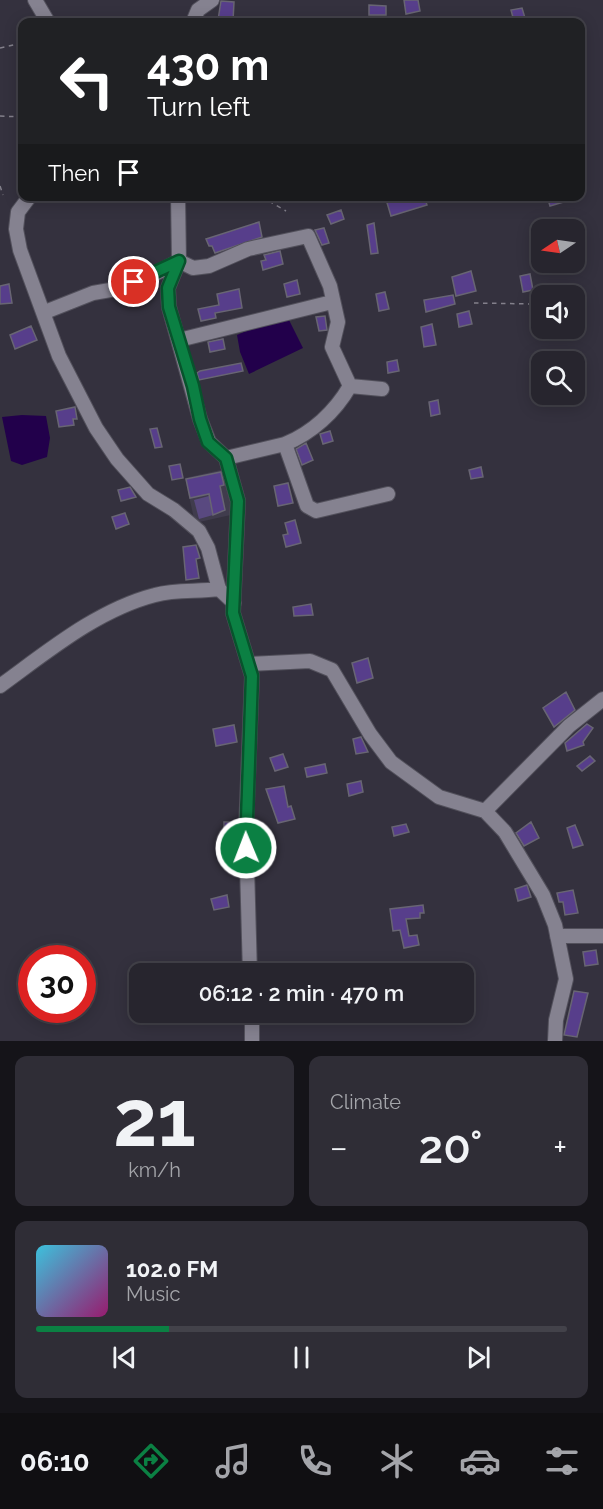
<!DOCTYPE html>
<meta charset="utf-8">
<style>
:root{--surface:#27252e;--page:#2f2d36;--text:#f1f3f6;--muted:#a4a5aa;--line:#43424a;--accent:#0b8043}
body{margin:0;font-family:Raleway,sans-serif;background:var(--page);color:var(--text);height:100vh;display:flex;flex-direction:column;font-size:22px;white-space:nowrap}
*{box-sizing:border-box;margin:0}
p{font-size:20px;color:var(--muted)}
.icon{flex:none;width:33px;height:33px;fill:none;stroke:currentColor;stroke-width:2;stroke-linecap:round;stroke-linejoin:round}
.map{position:relative;height:1041px;overflow:hidden}
.side{display:flex;flex-direction:column;gap:15px;padding:15px;background:#151419;flex:1}
.side>*{flex:none}
.guide{position:absolute;left:18px;top:18px;width:567px;height:183px;border-radius:12px;box-shadow:0 3px 15px #0003,0 0 0 2px var(--line);background:#202124;color:#fff;overflow:hidden}
.needle{width:39px;rotate:257deg}
.fabs{position:absolute;left:531px;top:219px;display:grid;gap:12px}
.fabs a{display:grid;place-items:center;width:54px;height:54px;border-radius:12px;background:var(--surface);box-shadow:0 3px 15px #0003,0 0 0 2px var(--line);font-size:30px}
.speed{position:absolute;left:18px;top:945px;display:flex;gap:12px;font-size:30px;font-weight:700;text-align:center}
.speed>*{display:grid;place-content:center;width:78px;height:78px;border-radius:50%;background:var(--surface);box-shadow:0 3px 15px #0003,0 0 0 2px var(--line);line-height:1}
.speed .limit{border:9px solid #d22;background:#fff;color:#111}
.pin{position:absolute;display:grid;place-items:center;width:51px;height:51px;color:#fff;margin:-26px;border:3px solid #fff;border-radius:50%;box-shadow:0 2px 6px #0007}
.me{position:absolute;width:66px;margin:-33px;rotate:359deg;stroke-linejoin:round;filter:drop-shadow(0 0 4px #0008)}
.turn{display:flex;align-items:center;gap:21px;height:126px;padding:0 30px;font-size:27px}
.turn .icon{width:78px;height:78px;stroke-width:2.5}
.turn b{display:block;font-size:42px;line-height:51px}
.then{display:flex;align-items:center;height:57px;padding:0 30px;background:#0003;gap:12px;font-size:22px}
.big{font-size:45px;font-weight:600;line-height:1.1}
.side .card{flex:1;display:flex;flex-direction:column;justify-content:center;gap:9px;min-width:0;padding:0 21px;border-radius:12px;background:var(--page)}
.side .dial{align-items:center;gap:0}
.dial b{font-size:78px;line-height:1}
.song{display:flex;align-items:center;gap:18px}
.cover{width:72px;height:72px;border-radius:9px;background:linear-gradient(135deg,hsl(190 70% 55%),hsl(320 70% 35%))}
.played{height:6px;border-radius:3px;background:linear-gradient(90deg,var(--accent) 25%,var(--line) 25%)}
.keys{display:flex;justify-content:space-around;direction:ltr}
.heat{display:flex;justify-content:space-between;align-items:center;font-size:33px;direction:ltr}
.side .tiles{flex:1;display:grid;gap:15px;grid-template-columns:1fr 1fr}
.card:last-child{grid-column:span 2}
.trip{position:absolute;left:129px;top:963px;width:345px;height:60px;border-radius:12px;background:var(--surface);box-shadow:0 3px 15px #0003,0 0 0 2px var(--line);font-weight:600;line-height:60px;text-align:center}
.dock{display:flex;height:96px;justify-content:space-around;align-items:center;background:#100f12;color:var(--muted)}
.dock .icon{width:42px;height:42px}
.dock .on{color:var(--accent)}
.dock b{font-size:27px;color:var(--text)}
.map>svg:first-child{display:block}
</style>
<div class="map">
<svg width="603" height="1041" viewBox="0 0 603 1041">
<rect width="100%" height="100%" fill="#34313e"/>
<path fill="#403c4d" d="M225,469L235,514L195,523L185,478Z"/>
<path fill="#594980" d="M209,496L213,515L199,519L194,500Z"/>
<path fill="#22004b" d="M286,314L303,348L249,374L240,352L237,335Z
M22,415L46,416L50,438L47,457L22,465L11,461L2,417Z"/>
<path fill="#573e8b" stroke="#686573" stroke-width="1.5" d="M404,0H418L420,11L406,14Z
M221,1L234,2L233,21L218,20Z
M369,5L386,6V15H369Z
M522,8L525,18L514,21L511,10Z
M385,196H424L427,205L391,216Z
M547,196H574V199L550,206Z
M341,210L344,219L331,224L327,215Z
M259,222L262,237L215,253L212,246H209L206,239Z
M374,223L378,253L371,254L367,225Z
M324,228L329,243L322,245L315,230Z
M280,251L283,264L263,270L261,261L266,260L264,255Z
M471,271L476,291L456,296L452,277Z
M530,274L533,290L523,292L520,276Z
M297,280L300,294L287,297L284,284Z
M9,284L12,303L0,304V286Z
M239,289L242,308L215,313L216,318L201,321L198,309L219,305L217,294Z
M385,292L389,309L379,311L376,294Z
M453,295L455,304L426,312L424,300Z
M469,311L472,324L459,327L457,314Z
M325,316L327,330L319,331L316,317Z
M432,324L436,345L424,347L421,327Z
M31,326L37,340L15,349L10,335Z
M223,339L225,349L210,352L208,342Z
M397,360L399,371L388,373L387,362Z
M241,363L243,371L199,380L197,373L200,371Z
M438,400L440,414L431,416L429,402Z
M75,407L77,419H73L74,425L59,427L56,411Z
M157,428L162,447L155,448L150,429Z
M330,431L333,441L323,444L320,434Z
M306,443L313,460L302,465L296,449Z
M180,464L183,478L172,480L169,466Z
M481,467L483,477L471,479L469,470Z
M221,472L224,485L220,486L225,510L213,515L209,494L190,498L186,479Z
M288,483L293,503L278,506L274,486Z
M130,487L136,497L121,501L118,490Z
M125,513L129,524L116,529L112,517Z
M295,520L301,543L286,547L283,535L288,534L285,523Z
M196,545L200,558L196,559L199,578L186,580L183,547Z
M311,604L313,615L294,616L293,607Z
M368,658L373,678L357,683L352,663Z
M566,692L575,710L554,727L543,708Z
M587,724L593,728L583,742L584,745L567,751L565,743Z
M234,725L237,742L216,746L213,729Z
M361,737L368,752L356,754L353,739Z
M283,754L288,767L275,771L270,758Z
M590,756L595,761L582,771L577,766Z
M325,764L327,773L307,777L305,768Z
M361,781L363,792L349,796L347,784Z
M284,786L288,807L291,806L295,819L278,823L266,789Z
M224,822H237V831L228,832L233,842L223,846L220,839L224,838Z
M531,822L539,838L524,846L516,833Z
M406,824L409,832L394,836L392,827Z
M575,825L583,845L573,848L567,828Z
M527,885L531,897L518,901L515,889Z
M573,890L578,913L565,915L563,902H559L557,893Z
M227,895L229,907L214,910L211,899Z
M423,905L424,913H420V918L406,919L409,936L417,935L419,945L404,948L400,930L393,931L390,909Z
M596,950L598,964L585,966L583,952Z
M574,991L588,993L577,1037L564,1035Z"/>
<g fill="none" stroke-linecap="round" stroke-linejoin="round">
<defs>
<path id="minor" d="M35,0L48,22
M193,22L198,10L212,0
M30,196L18,212L16,229L20,250L59,356L77,391L96,428L117,459L148,494L174,510L199,531L208,548L219,589L234,603
M178,196L179,261L168,288L169,307L200,419L209,442L226,458L238,501L233,613L252,676L246,830L250,974
M45,312L93,293L116,289L151,276L179,261L193,268L209,266L248,249L308,236L330,286L338,322L332,347L350,386C335,412 312,433 285,444L307,506L316,511L388,494
M179,340L332,302
M350,386L382,389
M226,458L285,444
M250,664L310,661L332,670L370,734L391,762L439,797L485,811L505,832L543,895L555,925L566,979L556,1020L555,1041
M0,686C47,652 97,610 155,595C176,589 197,592 219,589
M485,811L569,726L603,699
M557,936H603
M252,1012V1041"/>
</defs>
<use href="#minor" stroke="#52505b" stroke-width="16"/>
<path stroke="#83808b" stroke-width="1.5" stroke-dasharray="4.5 4.5" stroke-linecap="butt" d="M0,48L22,43
M0,116L22,117
M0,186L3,195
M269,201L286,211
M474,303L535,304"/>
<use href="#minor" stroke="#858290" stroke-width="14"/>
</g>
<g fill="none" stroke-linecap="round" stroke-linejoin="round">
<defs>
<path id="route" d="M134,282L179,261L168,288L169,307L193,386L200,419L208,442L226,458L238,501L233,613L252,676L246,848"/>
</defs>
<use href="#route" stroke="#07532c" stroke-width="15"/>
<use href="#route" stroke="#0b8043" stroke-width="10"/>
</g>
</svg>
<div class="fabs">
<a><svg class="needle" viewBox="-14 -14 28 28"><path d="M0-13l5 13h-10z" fill="#e53935"/><path d="M0 13l5-13h-10z" fill="#a4a5aa"/></svg></a>
<a><svg class="icon" aria-label="sound" viewBox="0 0 24 24"><path d="M4 9h4l5-4v14l-5-4H4zM17 9q2 3 0 6"/></svg></a>
<a><svg class="icon" aria-label="search" viewBox="0 0 24 24"><circle cx="10" cy="10" r="6"/><path d="M15 15l6 6"/></svg></a>
</div>
<div class="speed"><div class="limit">30</div></div>
<div class="pin" style="left:134px;top:282px;background:#d93025"><svg class="icon" aria-label="arrive" viewBox="0 0 24 24"><path d="M6 21V4h12l-3 4 3 4H6"/></svg></div>
<svg class="me" style="left:246px;top:848px" viewBox="-20 -20 40 40"><circle r="17" fill="#0b8043" stroke="#fff" stroke-width="3"/><path d="M0-11L8 9 0 5-8 9z" fill="#fff"/></svg>
<div class="trip">06:12 · 2 min · 470 m</div>
<div class="guide">
<div class="turn"><svg class="icon" aria-label="left" viewBox="0 0 24 24"><path d="M17 20v-9H6M10 6l-5 5 5 5"/></svg><div><b>430 m</b>Turn left</div></div>
<div class="then">Then<svg class="icon" aria-label="arrive" viewBox="0 0 24 24"><path d="M6 21V4h12l-3 4 3 4H6"/></svg></div>
</div>
</div>
<section class="side">
<div class="tiles">
<div class="card dial"><b>21</b><p>km/h</p></div>
<div class="card"><p>Climate</p>
<div class="heat"><a>−</a><b class="big">20°</b><a>+</a></div>
</div>
<div class="card">
<div class="song"><i class="cover"></i><div><b>102.0 FM</b><p>Music</p></div></div>
<div class="played"></div>
<div class="keys"><svg class="icon" aria-label="previous" viewBox="0 0 24 24"><path d="M18 5L8 12l10 7zM5 5v14"/></svg><svg class="icon" aria-label="pause" viewBox="0 0 24 24"><path d="M8 5v14M16 5v14"/></svg><svg class="icon" aria-label="next" viewBox="0 0 24 24"><path d="M6 5l10 7-10 7zM19 5v14"/></svg></div>
</div>
</div>
</section>
<nav class="dock">
<b>06:10</b>
<svg class="icon on" aria-label="directions" viewBox="0 0 24 24"><path d="M12 3l9 9-9 9-9-9zM9 14v-3h6M13 9l2 2-2 2"/></svg>
<svg class="icon" aria-label="music" viewBox="0 0 24 24"><path d="M9 18V5l10-2v13"/><circle cx="6" cy="18" r="3"/><circle cx="16" cy="16" r="3"/></svg>
<svg class="icon" aria-label="phone" viewBox="0 0 24 24"><path d="M5 4h4l2 5-3 2q2 4 5 5l2-3 5 2v4C11 20 4 13 5 4z"/></svg>
<svg class="icon" aria-label="climate" viewBox="0 0 24 24"><path d="M12 3v18M4 7l16 10M4 17L20 7"/></svg>
<svg class="icon" aria-label="car" viewBox="0 0 24 24"><path d="M5 17H2v-5l4-1 3-4h7l3 4 3 1v5h-3M9 17h6M6 11h13"/><circle cx="7" cy="17" r="2"/><circle cx="17" cy="17" r="2"/></svg>
<svg class="icon" aria-label="filters" viewBox="0 0 24 24"><path d="M4 7h16M4 17h16"/><circle cx="9" cy="7" r="2"/><circle cx="15" cy="17" r="2"/></svg>
</nav>
